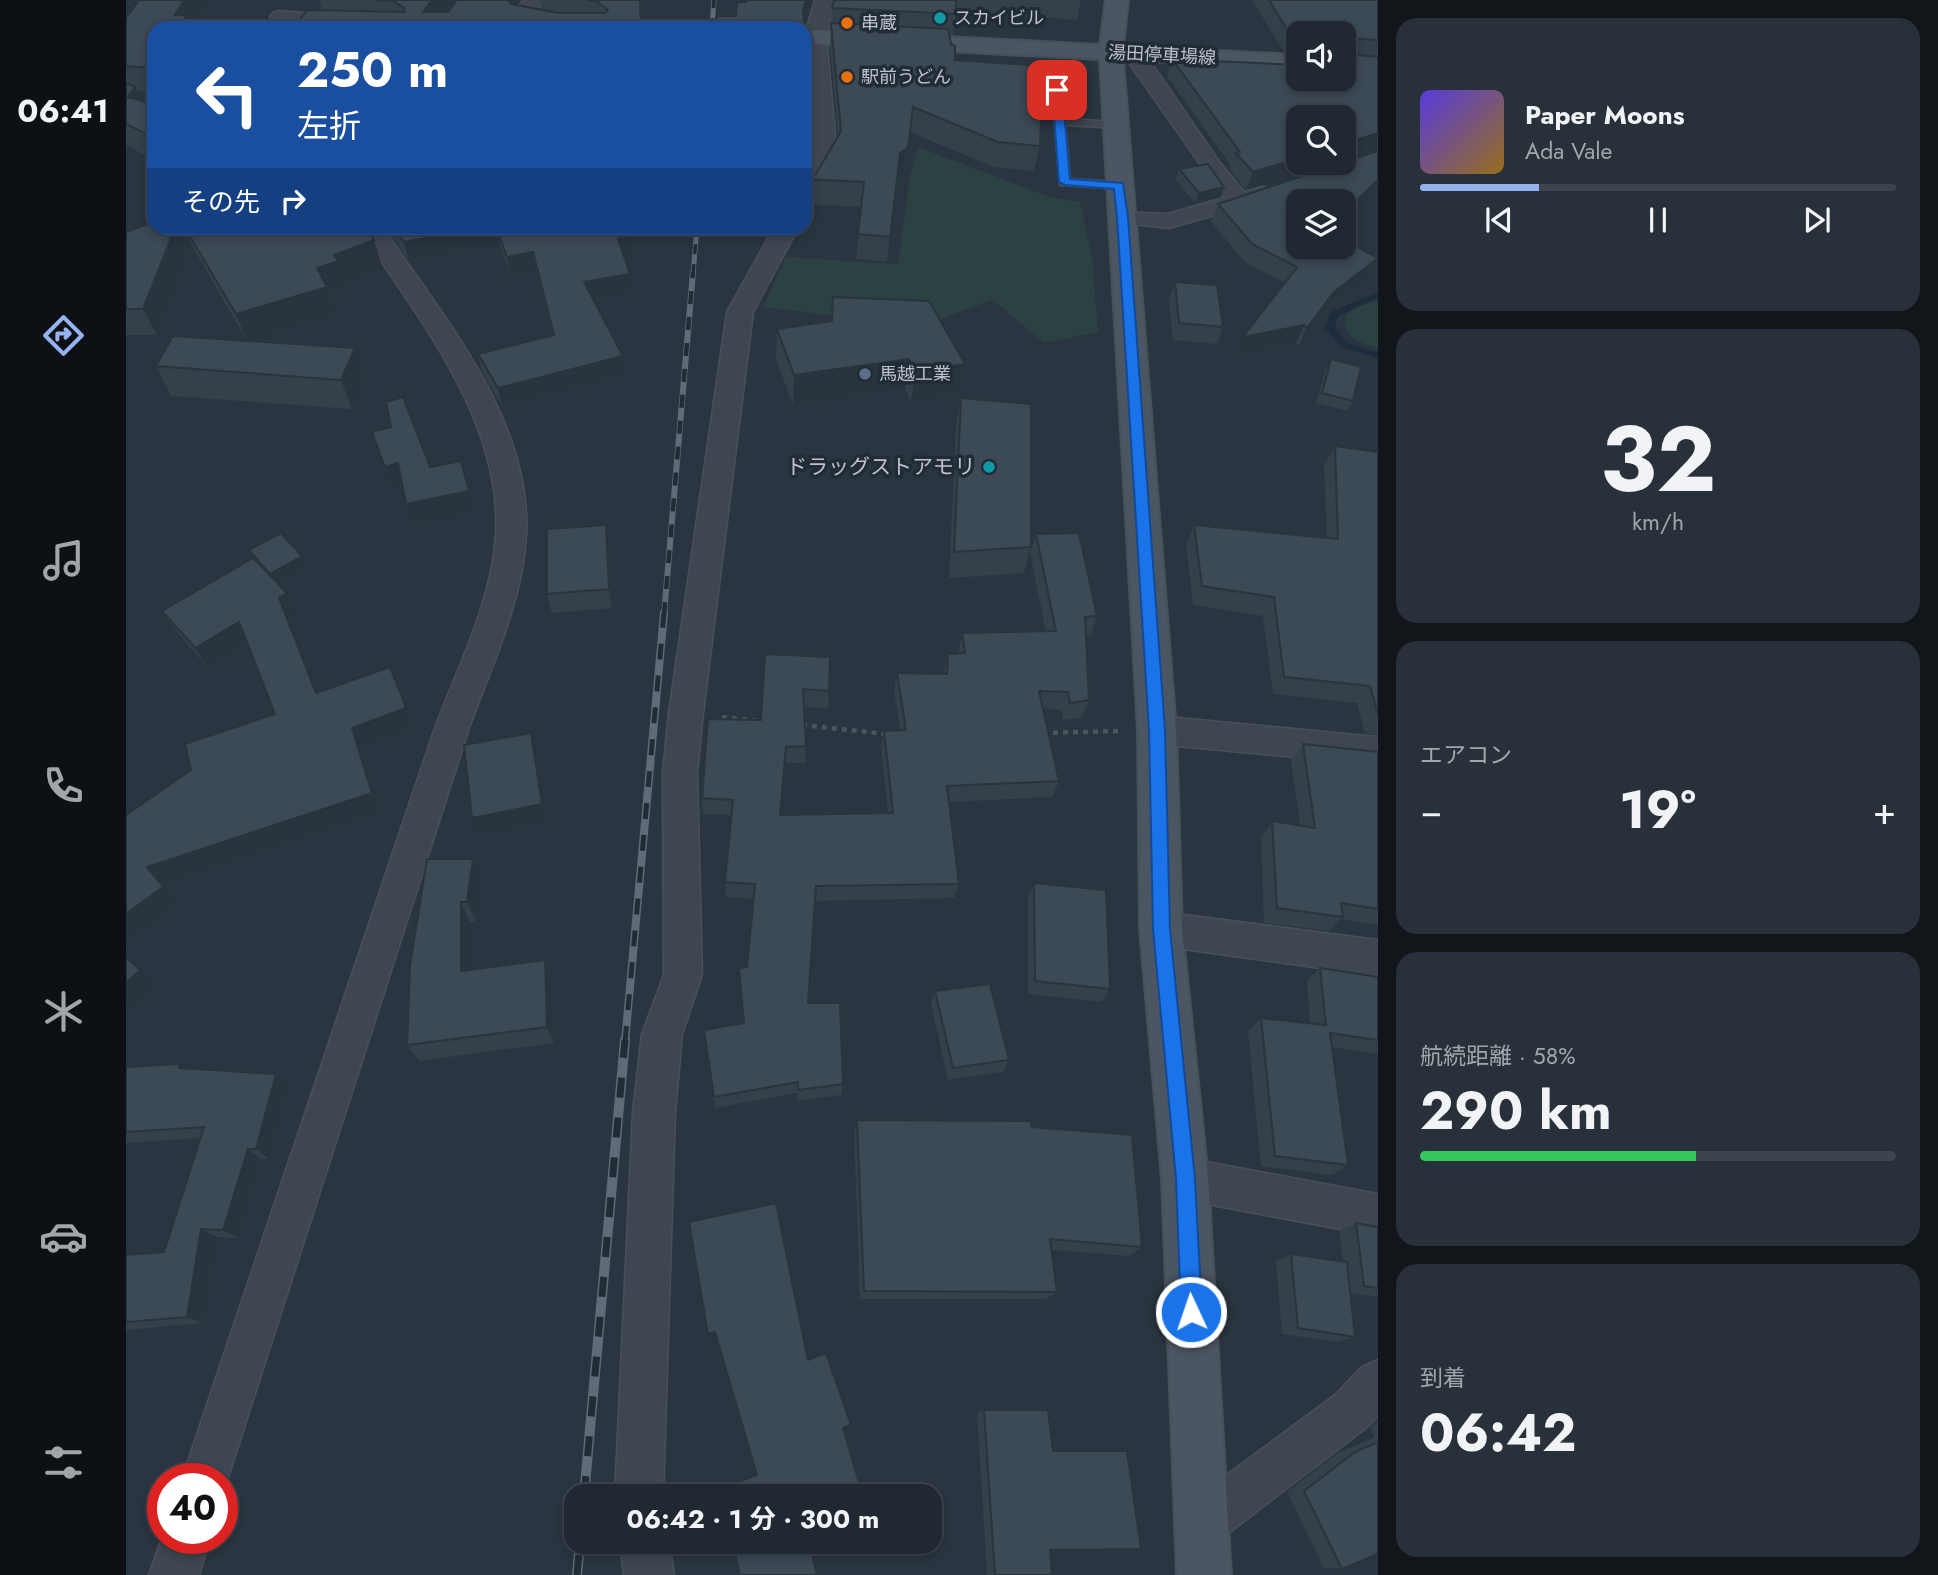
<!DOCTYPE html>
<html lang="ja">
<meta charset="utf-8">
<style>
:root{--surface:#202831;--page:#283039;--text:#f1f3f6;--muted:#a2a6ab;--line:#3d444d;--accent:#95b2f1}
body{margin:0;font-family:Jost,"Noto Sans JP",sans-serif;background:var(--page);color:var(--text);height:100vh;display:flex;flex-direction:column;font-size:26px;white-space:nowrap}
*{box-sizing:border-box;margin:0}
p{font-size:23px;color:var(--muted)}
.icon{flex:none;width:38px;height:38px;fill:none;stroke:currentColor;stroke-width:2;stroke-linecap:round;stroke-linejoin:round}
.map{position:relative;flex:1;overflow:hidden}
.sheet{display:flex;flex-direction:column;gap:18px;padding:18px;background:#12161b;width:560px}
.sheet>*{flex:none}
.hud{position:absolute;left:21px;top:21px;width:665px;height:214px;border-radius:21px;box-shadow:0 4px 10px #0003,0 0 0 2px var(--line);background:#1a4fa0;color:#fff;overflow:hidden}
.controls{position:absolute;left:1160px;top:21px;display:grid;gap:14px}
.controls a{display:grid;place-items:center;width:70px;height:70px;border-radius:14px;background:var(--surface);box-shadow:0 4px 10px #0003,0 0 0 2px var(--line);font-size:35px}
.speed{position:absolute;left:21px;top:1463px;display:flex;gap:14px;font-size:35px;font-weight:700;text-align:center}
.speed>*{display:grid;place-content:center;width:91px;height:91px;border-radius:50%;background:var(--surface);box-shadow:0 4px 10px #0003,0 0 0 2px var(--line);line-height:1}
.speed .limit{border:10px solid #d22;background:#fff;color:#111}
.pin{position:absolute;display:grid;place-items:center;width:60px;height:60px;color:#fff;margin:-30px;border-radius:14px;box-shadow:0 4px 10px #0006}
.me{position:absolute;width:77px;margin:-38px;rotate:357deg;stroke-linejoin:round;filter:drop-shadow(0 0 5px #0008)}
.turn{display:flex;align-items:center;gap:24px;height:147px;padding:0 35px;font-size:32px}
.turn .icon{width:91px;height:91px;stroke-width:2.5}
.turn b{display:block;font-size:49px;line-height:60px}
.then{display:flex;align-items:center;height:66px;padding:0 35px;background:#0003;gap:14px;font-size:26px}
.big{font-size:52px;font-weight:700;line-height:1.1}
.sheet .card{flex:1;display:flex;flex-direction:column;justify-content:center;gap:10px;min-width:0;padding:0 24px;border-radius:21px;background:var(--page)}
.sheet .dial{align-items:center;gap:0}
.dial b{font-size:91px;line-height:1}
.song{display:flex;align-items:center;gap:21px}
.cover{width:84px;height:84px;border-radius:10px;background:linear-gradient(135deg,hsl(250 70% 55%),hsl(40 70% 35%))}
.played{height:7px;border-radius:4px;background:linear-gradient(90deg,var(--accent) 25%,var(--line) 25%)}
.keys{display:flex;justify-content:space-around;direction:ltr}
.heat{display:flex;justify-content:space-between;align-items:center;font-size:38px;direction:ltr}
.charge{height:10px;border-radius:5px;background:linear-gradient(90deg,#34c759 58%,var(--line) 0)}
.trip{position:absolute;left:438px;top:1484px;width:378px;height:70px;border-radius:21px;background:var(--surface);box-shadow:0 4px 10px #0003,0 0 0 2px var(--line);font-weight:700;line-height:70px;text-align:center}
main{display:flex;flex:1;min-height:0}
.tabs{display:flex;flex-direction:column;width:126px;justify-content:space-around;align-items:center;background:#0d1014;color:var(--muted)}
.tabs .icon{width:49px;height:49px}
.tabs .current{color:var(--accent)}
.tabs b{font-size:32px;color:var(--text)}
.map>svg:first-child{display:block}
</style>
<main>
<nav class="tabs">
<b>06:41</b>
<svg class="icon current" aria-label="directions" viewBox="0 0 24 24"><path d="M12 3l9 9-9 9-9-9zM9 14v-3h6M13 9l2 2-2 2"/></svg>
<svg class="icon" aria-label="music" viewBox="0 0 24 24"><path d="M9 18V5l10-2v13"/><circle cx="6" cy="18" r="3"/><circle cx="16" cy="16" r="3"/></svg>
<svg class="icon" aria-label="phone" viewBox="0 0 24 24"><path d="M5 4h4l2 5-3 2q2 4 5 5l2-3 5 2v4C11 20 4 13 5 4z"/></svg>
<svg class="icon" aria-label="climate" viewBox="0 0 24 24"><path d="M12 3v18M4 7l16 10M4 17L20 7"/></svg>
<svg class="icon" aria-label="car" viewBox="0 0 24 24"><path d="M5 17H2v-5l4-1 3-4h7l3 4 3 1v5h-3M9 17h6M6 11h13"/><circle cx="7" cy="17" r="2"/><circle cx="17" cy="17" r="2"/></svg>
<svg class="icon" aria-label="filters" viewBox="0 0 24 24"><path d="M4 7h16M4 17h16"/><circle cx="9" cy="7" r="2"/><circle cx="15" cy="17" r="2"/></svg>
</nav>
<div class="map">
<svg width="1252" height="1575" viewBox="0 0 1252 1575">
<rect width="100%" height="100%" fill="#2a3541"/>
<path fill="#2c4142" d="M792,147L921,196L954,202L967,265L972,332L918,343L867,300L805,322L719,317L637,307L660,257L772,264L784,176Z
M1252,301V348C1235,343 1216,337 1219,316L1232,305Z"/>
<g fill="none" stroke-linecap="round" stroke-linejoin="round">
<path fill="#1d2d3e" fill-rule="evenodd" d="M1252,292V298L1212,316L1209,328L1222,343L1252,352V358L1216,347L1199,328L1205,312Z"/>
<defs>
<path id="lane" d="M894,68L921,71L936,90L939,118L994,123L996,125L990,128L939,125L944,179L993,182L999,186L997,189L934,185L926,90L914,76L890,73L889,71Z"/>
<path id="street" d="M398,0H419L410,11L471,22L481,28H435L388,19L385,15Z
M689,0H709L700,37L711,156L687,198L679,200V171L687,156L679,35Z
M154,11L271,22L281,28H205L147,21L144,17L147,13Z
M1007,47L1015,48L1094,163L1118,192L1136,187L1144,189L1148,194L1144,199L1043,228L988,222L985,217L988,212L1042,214L1098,198L996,53Z
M233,228H257C317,317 406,420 400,535C397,601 365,667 343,728L96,1496V1479H56L309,728C332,667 366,601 370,535C377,421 292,318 233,228Z
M648,228H672L627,312L577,713L571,773L576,975L556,1034L549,1112L537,1496H489L507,1112L516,1034L538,975L537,773L543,713L601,312Z
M1031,716L1252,737V765L1031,744L1019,740L1014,730L1019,720Z
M1035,912L1252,940V976L1035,946L1022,941L1016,929L1022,917Z
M1059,1158L1252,1194V1236L1059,1200L1044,1194L1038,1179L1044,1164Z
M1252,1360V1416L1241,1427L1092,1541L1075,1548L1058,1541L1051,1524L1058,1507L1209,1395L1236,1367Z
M37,1535V1538H84L73,1575H23Z
M494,1542H543L548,1575H498Z"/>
<path id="secondary" d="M980,0H1002L997,46L1172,55V69L997,60L1050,730L1056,929L1082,1179L1105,1575H1051L1036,1179L1014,929L1012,730L974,59L689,44L679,39L681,32L689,30L974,45Z"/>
</defs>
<use href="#lane" stroke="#47505a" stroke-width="3"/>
<use href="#street" stroke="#47505a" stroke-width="3"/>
<use href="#secondary" stroke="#47505a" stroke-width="4"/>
<path stroke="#455959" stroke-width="4.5" stroke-dasharray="5 5" stroke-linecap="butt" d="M596,717L633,721
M676,725L761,734
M917,733L992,731"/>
<use href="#lane" fill="#3e4751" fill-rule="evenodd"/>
<use href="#street" fill="#3e4751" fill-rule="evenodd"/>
<use href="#secondary" fill="#4c5663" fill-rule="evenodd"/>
<defs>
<path id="rail-far3" d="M586,28L588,0
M567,274L571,228"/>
<path id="rail-far2" d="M538,615L567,272"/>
<path id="rail-far1" d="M499,1042L538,613"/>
<path id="rail" d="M458,1496L499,1040
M451,1575L454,1542"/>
</defs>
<use href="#rail-far3" stroke="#606b77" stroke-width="5"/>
<use href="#rail-far2" stroke="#606b77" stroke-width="6"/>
<use href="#rail-far1" stroke="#606b77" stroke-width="8"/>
<use href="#rail" stroke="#606b77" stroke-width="10"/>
<use href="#rail-far3" stroke="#222c36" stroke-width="3.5" stroke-dasharray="10" stroke-linecap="butt"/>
<use href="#rail-far2" stroke="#222c36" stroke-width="4.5" stroke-dasharray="13" stroke-linecap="butt"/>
<use href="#rail-far1" stroke="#222c36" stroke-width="5" stroke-dasharray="16" stroke-linecap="butt"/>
<use href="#rail" stroke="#222c36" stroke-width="7" stroke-dasharray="20" stroke-linecap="butt"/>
</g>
<path fill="#34404a" d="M193,0H323L315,12L391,5L415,9L414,0H515L516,28L196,11Z
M708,0H955L951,20L830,11L827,35L823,34L829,60L914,146L908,171L868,167L784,132L779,173L772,178L761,262L730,259L735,207L679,204V177L690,174L712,137L704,47L706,8Z
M1126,0H1252V149L1172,163H1206L1120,190L1104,170L1105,166L1041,76L1046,59L1172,79L1218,33H1172V53L1158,52Z
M0,18L28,28V93L11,91L15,101L28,104V160L0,145Z
M1252,151V190L1218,223V201L1172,247L1252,259L1244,276L1199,309L1173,346L1170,343L1110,355L1117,337L1159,283L1119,262L1085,222L1092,204Z
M1053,169L1095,197L1069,203L1050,180Z
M28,228H156L159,230L248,240L256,266L219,281L221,288L203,294L210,313L121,341L65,244L31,335H0V232Z
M260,228H502L506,236L508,255L498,256L504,274L505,293L467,299L497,356L499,374L376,406L356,372L352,354L427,335L410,270L385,276L373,243L283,261Z
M1049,282L1097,327L1091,344L1047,340L1043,299Z
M706,321L839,364L833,393L785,401L779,388L667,405L650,359L651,329Z
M229,348L239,378L226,409L45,396L30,366Z
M1205,359L1227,401L1221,411L1190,403L1200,369Z
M835,398L905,547L898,573L823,578L830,425Z
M1209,446L1252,452V735L1239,733L1231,703L1147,694L1137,616L1067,605L1060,544L1068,525L1201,538L1198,465Z
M910,534L971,616L965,635H960L963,700L956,718L937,720L935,710L917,709L933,781L926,797L823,802L833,884L828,898L689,901L682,1003L717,1084L715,1095L671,1101V1093L589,1108L578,1030L617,1024L613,968L621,967L628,899L600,897L599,882L606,815L577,814L576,798L635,720L639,654L703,691L702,708L678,707L680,746L679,763H659L655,815L762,813L755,747L758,731L774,730L768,690L771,673L818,674L822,654L832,653L836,633L920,632L904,553Z
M483,545L486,608L426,613L421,594Z
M123,550L176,556L180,566L151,583L161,593L171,614L164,619L192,692L264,667L288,728L235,747L256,811L36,884L52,903L0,942V815L149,714L122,644L82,668L50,631L36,611L128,559Z
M1177,744L1252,752V925L1214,919L1203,931L1138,923L1135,837L1146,821L1174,825L1165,761Z
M347,859L355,879L350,921L344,922V970L419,960L425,978L428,1043L293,1061L281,1045Z
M908,883L984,989L975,1002L902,994V898Z
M1194,968L1252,977V1054L1206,1047L1222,1165L1206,1175L1135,1166L1122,1031L1135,1018L1184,1024L1181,981Z
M809,991L883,1060L877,1072L822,1080L805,1004Z
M0,1067L150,1074L162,1085L143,1159H135L112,1238L91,1237L77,1323L0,1330V1255L38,1252L74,1138L0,1143Z
M731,1120L906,1127L1016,1247L1003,1256L925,1250L931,1292L920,1299H734L728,1133Z
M1230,1223L1252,1227V1297L1224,1293L1229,1337L1211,1342L1156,1334L1150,1261L1165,1254L1217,1261L1213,1231Z
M858,1410L924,1550L926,1575H861L851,1413Z
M1252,1419V1554L1216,1569L1198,1568L1161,1492L1210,1454L1249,1437L1244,1428Z"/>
<path fill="#2a343c" d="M58,0H83L66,28H52L49,15Z
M306,0H323L303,28L297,12Z
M380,0H395L382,15Z
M680,0H686V3L678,28L677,11Z
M28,62V78L24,68Z
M9,87L21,115L1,97Z
M787,107L779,173L772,178L761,262L774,153Z
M685,131L684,155L679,166V143Z
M1252,133L1251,149L1218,159V144Z
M1172,158V163H1206L1120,190L1127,172Z
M1252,180V190L1218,223V213Z
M1098,187L1095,197L1069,203L1073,193Z
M49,228H58L65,244L31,335L17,309Z
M357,228H370L373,243L283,261L278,242Z
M506,236L508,255L494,257L492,239Z
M248,240L256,266L219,281L221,288L203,294L210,313L121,341L110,314L191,268L208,255Z
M407,252L410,270L385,276L381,257Z
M1252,258L1244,276L1199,309L1173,346L1181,328L1208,292Z
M504,274L505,293L460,300L458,282Z
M1178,325L1170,343L1110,355L1117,337Z
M229,348L239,378L226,409L215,380Z
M497,356L499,374L376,406L372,388Z
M783,359L779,388L667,405L668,375Z
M839,364L833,393L785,401L789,371Z
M335,461L348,511L287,524L280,504Z
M272,463L279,483L266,487L259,467Z
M480,525L483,545L486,608L483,589Z
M176,556L180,566L149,584L144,574Z
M161,593L171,614L164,619L200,712L190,693L153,598Z
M113,622L125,642L82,668L69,648Z
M264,667L288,728L235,747L256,811L36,884L52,903L0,942V914L21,867L226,728Z
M405,733L410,750L421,821L353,834L346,818Z
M347,859L355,879L350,921L341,902Z
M335,902L344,922V988L335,971Z
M419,960L425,978L428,1043L421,1027Z
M14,970L31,985L6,1008L0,1003V983Z
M150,1074L162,1085L143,1159L130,1149Z
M122,1149L135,1159L112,1238L97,1230Z
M75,1229L91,1237L77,1323L61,1317Z
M589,1332L590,1337L583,1339L582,1334Z"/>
<path fill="#3c4a56" stroke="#2a343c" stroke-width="2" d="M13,0H58L49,15H61L52,28H28V62L24,68L0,66V18Z
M251,0H306L297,12H322L331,0H382L385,4L432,13H479L482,10L470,1L461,0H514L515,28H168L181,10L279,12L278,8L267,1Z
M620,0H680L677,11L678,28H590L591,16H610L611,2H620Z
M708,0H830V14L706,8Z
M1143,0H1252V40L1223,38V54L1252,57V133L1218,144V117H1172V158L1127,172L1110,153L1114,152L1046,59L1172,65V79H1218V33H1172V35L1164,34Z
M705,23L822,29L825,44L829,46V60L917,66L914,146L872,142L787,107L782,148L774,153L764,237L732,234L738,182L679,179V177L690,174L715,131Z
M679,37L685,131L679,143Z
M0,83L9,87L1,97L28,104V138L0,124Z
M1252,151V180L1218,213V201H1172V247H1218V240L1252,258L1208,292L1181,328L1178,325L1117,337L1171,267L1126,244L1092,204Z
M1082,164L1098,187L1073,193L1053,169Z
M28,222V228H49L17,309H0V232Z
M59,228H156L159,230L166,228H239L248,240L208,255L213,261L191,268L201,287L110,314Z
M268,228H357L278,242Z
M370,228H502L506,236L492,239L504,274L458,282L497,356L372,388L352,354L428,335L407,252L381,257Z
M1049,282L1091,285L1097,327L1053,323Z
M707,297L803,301L839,364L789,371L783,359L668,375L651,329L706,321Z
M47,336L229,348L215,380L30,366Z
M1205,359L1235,367L1227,401L1196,393Z
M277,397L304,467L335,461L343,491L280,504L272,463L259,467L246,432L265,427L260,402Z
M835,398L905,404V547L828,552Z
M1209,446L1252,452V715L1244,686L1158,677L1148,597L1076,586L1068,525L1212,539Z
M480,525L483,589L421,594V529Z
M155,533L176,556L144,574L123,550Z
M953,533L971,616L959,617L963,700L944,703L942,692L913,691L933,781L821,786L833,884L690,886L682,1003H714L717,1084L672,1090V1082L588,1097L578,1030L618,1023L613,968L621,967L629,884L599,882L607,800L576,798L582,719L635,720L639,654L704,657L703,691L677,689L680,746L660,747L654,815L767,813L758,731L780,730L771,673L821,674L822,654L839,653L836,633L930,631L910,534Z
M127,558L161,593L153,598L190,693L264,667L280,708L226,728L246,793L21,867L37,887L0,914V815L65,770L59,744L149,714L113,622L69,648L36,611Z
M405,733L416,804L346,818L338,745Z
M1177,744L1252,752V909L1215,903L1217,917L1151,908L1146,821L1189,828Z
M301,859H347L341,902H335V971L419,960L421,1027L281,1045L284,966Z
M908,883L980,890L984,989L909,981Z
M0,957L14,970L0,983Z
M1194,968L1252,977V1040L1204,1033L1222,1165L1149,1156L1135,1018L1200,1025Z
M864,984L883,1060L827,1068L809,991Z
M54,1064L53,1068L150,1074L130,1149H122L97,1230L75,1229L61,1317L0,1322V1255L38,1252L78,1127L0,1132V1067Z
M731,1120L905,1121L906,1127L1006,1135L1016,1247L924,1239L931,1292L738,1291Z
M650,1203L682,1360L700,1353L725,1425L717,1428L737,1496H596L594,1488L631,1475L589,1332L582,1334L563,1222Z
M1230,1223L1252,1227V1288L1238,1286Z
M1165,1254L1221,1262L1229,1337L1172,1328Z
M858,1410H922L927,1451H1001L1015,1549L924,1550L926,1575H869Z
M1252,1442V1554L1216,1569L1178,1491L1229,1452Z
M606,1542H711L685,1551L691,1575H614Z"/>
<path fill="#1a73e8" stroke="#114b97" stroke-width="2" d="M931,87L936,90L944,179L997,183L1002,217L1039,730L1044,929L1069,1179L1076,1312L1073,1319L1065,1322L1058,1319L1055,1312L1050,1179L1027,929L1023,730L991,217L988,189L939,185L933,182L926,90Z"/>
<g fill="#0f9aa8" stroke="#222c36" stroke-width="2.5">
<circle cx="814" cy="18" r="7"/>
<circle cx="863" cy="467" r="7"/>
</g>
<g fill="#e8710a" stroke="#222c36" stroke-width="2.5">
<circle cx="721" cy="23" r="7"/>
<circle cx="721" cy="77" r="7"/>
</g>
<circle fill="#5c6f8a" stroke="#222c36" stroke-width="2.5" cx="739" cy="374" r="7"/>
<g text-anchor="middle" stroke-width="7" stroke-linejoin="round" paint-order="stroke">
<g font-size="18" fill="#bbc2cb" stroke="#222c36" text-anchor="start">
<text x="828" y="24">スカイビル</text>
<text x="735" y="29">串蔵</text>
<text x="735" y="83">駅前うどん</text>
<text x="753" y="380">馬越工業</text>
</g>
<g font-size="18" fill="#bbc2cb" stroke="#222c36">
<text transform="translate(1036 55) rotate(3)" y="6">湯田停車場線</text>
</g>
<g font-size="21" fill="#bbc2cb" stroke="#222c36" text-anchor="end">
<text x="849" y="474">ドラッグストアモリ</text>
</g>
</g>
</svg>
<div class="controls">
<a><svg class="icon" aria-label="sound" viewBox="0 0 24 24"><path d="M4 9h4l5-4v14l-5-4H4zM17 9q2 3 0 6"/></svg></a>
<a><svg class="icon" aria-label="search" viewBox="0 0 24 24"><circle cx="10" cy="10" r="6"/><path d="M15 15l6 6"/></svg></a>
<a><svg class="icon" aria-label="layers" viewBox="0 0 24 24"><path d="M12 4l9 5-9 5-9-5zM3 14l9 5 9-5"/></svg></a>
</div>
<div class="speed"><div class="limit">40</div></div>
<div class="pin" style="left:931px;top:90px;background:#d93025"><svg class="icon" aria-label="arrive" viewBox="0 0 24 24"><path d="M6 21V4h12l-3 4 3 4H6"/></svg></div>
<svg class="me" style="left:1065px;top:1312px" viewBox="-20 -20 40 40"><circle r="17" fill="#1a73e8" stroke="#fff" stroke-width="3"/><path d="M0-11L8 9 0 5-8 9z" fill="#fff"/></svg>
<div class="trip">06:42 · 1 分 · 300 m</div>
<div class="hud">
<div class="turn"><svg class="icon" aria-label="left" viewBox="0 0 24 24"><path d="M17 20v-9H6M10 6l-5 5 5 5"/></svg><div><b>250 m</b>左折</div></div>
<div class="then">その先<svg class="icon" aria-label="right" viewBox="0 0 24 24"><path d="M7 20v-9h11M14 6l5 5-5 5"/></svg></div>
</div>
</div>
<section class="sheet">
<div class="card">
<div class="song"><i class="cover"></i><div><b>Paper Moons</b><p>Ada Vale</p></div></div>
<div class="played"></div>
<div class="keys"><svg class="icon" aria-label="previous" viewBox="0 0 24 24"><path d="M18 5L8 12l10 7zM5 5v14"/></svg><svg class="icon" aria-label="pause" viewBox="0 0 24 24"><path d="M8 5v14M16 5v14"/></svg><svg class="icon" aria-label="next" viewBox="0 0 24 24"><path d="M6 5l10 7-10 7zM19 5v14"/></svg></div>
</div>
<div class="card dial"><b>32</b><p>km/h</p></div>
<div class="card"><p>エアコン</p>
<div class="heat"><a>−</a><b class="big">19°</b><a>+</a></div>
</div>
<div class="card"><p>航続距離 · 58%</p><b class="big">290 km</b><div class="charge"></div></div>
<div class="card"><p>到着</p><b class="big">06:42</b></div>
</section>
</main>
